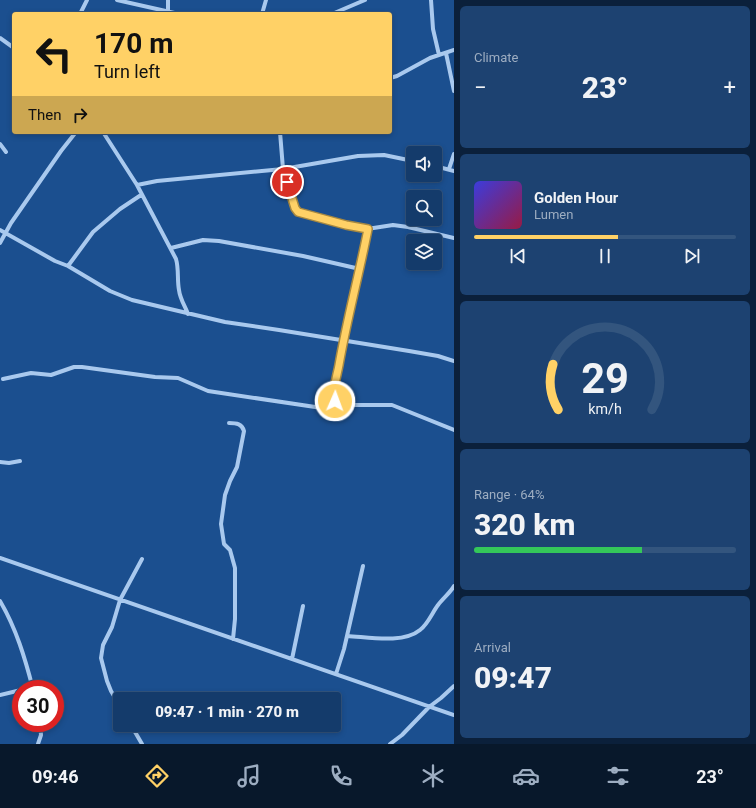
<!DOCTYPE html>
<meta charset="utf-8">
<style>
:root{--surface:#143b6b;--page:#1d4271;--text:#f1f3f6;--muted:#9dadc1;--line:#33557e;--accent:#ffd166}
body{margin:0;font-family:Roboto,sans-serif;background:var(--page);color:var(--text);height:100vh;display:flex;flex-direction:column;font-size:15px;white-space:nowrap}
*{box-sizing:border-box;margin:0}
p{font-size:13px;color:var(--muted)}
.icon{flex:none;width:22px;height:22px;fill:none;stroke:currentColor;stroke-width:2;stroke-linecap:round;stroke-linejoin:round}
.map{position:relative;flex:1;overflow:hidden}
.panel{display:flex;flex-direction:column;gap:6px;padding:6px;background:#0b203b;width:302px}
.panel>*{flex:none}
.guide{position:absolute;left:12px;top:12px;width:380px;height:122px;border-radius:4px;box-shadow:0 2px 6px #0003,0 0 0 1px var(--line);background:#ffd166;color:#111;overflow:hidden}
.fabs{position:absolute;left:406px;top:146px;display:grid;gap:8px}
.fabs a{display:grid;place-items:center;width:36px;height:36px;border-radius:4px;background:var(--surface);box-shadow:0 2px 6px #0003,0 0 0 1px var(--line);font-size:20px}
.speed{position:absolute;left:12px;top:680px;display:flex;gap:8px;font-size:20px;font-weight:700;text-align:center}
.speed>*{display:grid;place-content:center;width:52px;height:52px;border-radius:50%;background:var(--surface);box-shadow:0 2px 6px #0003,0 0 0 1px var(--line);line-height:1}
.speed .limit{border:6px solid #d22;background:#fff;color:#111}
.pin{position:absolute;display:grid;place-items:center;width:34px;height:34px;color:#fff;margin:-17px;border:2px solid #fff;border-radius:50%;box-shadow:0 1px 4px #0007}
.me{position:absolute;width:44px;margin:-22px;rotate:2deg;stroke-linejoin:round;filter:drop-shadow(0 0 3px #0008)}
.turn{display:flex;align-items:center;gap:14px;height:84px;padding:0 16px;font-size:18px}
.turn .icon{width:52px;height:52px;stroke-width:2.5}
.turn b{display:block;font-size:28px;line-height:34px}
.then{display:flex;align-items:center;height:38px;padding:0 16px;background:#0003;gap:8px;font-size:15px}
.big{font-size:30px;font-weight:800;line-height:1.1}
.panel .widget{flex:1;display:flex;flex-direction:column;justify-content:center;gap:6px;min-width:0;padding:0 14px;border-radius:6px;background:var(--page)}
.panel .dial{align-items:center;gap:0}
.dial svg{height:104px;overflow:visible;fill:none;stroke:var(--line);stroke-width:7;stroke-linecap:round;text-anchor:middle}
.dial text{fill:var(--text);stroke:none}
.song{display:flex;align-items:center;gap:12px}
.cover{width:48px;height:48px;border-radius:6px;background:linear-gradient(135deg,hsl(240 70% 55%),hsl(340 70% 35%))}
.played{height:4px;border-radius:2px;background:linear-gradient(90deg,var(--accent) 55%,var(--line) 55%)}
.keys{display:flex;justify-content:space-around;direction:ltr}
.heat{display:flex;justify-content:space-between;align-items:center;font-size:22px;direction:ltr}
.charge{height:6px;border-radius:3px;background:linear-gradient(90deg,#34c759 64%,var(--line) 0)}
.trip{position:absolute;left:113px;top:692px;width:228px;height:40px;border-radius:4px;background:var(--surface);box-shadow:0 2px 6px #0003,0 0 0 1px var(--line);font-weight:800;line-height:40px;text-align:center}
.menu{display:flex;height:64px;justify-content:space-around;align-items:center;background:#08182b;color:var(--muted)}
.menu .icon{width:28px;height:28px}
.menu .selected{color:var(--accent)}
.menu b{font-size:18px;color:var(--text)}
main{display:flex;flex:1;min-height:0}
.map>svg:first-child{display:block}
</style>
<main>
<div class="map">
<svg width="454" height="744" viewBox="0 0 454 744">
<rect width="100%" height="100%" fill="#1b4f8f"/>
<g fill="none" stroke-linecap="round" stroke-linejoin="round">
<path stroke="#a9c9ee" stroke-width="4" d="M117,0L179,14
M431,0L433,29L439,55
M80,14L87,0
M168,14V0
M262,14L266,0
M332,14L365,0
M0,38L14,48
M446,53L454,91
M390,78L397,76L430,58L454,50
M103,132L137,185L176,259C179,269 177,280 179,290C180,299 185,306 188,314
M280,132L283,169L295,208L298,212L346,225L367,229L393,225L408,227L454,238
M0,144L6,152
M435,166L454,171
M449,169L454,154
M137,185L157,181L283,169L358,156L384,155L413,161
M0,230L55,261L68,266L110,291L132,300L225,322L279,330L409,351L438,356L454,361
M0,243L11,223L61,151L76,132
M171,248L203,240L219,241L303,256L360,269
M68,266L93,232L120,209L141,195
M3,379L31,373L51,375L74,367H82L155,377L178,378L208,391L322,408L329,407L335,401
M335,401C332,390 337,376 339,365C347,319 359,275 367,229
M335,401L345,405H392L454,430
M229,423C237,423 242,424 244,431L237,467L230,481L225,495L221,524L224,544L230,550L235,568V619L233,639
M0,462L9,463L20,461
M0,558L454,715
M0,601C16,628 25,658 33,689
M347,636C368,637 403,644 420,630C428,624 432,613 438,605C443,598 450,593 454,586
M292,659L303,606
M336,674L344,649L363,566
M25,689L33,687
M0,695L21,690
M120,706L111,691L107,681L101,658L103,645L112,627L120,600L142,559
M131,725L142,744
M38,744L41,735L40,723
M390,744L402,735L429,707L441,698L454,686"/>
</g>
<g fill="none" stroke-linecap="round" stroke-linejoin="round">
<defs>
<path id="route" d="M287,182L295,208L298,212L346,225L368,229C359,275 347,319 339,365C337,376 332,390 335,401"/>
</defs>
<use href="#route" stroke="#a68842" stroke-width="10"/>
<use href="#route" stroke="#ffd166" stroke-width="7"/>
</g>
</svg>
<div class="fabs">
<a><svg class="icon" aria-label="sound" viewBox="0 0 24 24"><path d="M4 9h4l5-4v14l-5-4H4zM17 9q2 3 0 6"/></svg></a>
<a><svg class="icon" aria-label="search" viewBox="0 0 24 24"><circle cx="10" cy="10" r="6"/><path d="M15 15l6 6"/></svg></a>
<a><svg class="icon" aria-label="layers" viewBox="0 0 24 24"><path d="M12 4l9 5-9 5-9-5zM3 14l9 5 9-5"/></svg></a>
</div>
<div class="speed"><div class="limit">30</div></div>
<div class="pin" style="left:287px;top:182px;background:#d93025"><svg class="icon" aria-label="arrive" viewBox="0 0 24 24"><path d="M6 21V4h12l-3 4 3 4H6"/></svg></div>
<svg class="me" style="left:335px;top:401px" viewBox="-20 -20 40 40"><circle r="17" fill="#ffd166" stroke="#fff" stroke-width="3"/><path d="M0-11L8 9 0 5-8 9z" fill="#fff"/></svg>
<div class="trip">09:47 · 1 min · 270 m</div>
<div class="guide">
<div class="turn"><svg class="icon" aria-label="left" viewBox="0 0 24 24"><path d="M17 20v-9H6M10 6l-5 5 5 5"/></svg><div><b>170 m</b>Turn left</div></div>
<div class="then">Then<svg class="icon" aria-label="right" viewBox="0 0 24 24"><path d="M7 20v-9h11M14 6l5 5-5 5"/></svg></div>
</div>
</div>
<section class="panel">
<div class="widget"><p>Climate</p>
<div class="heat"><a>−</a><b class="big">23°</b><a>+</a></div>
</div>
<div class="widget">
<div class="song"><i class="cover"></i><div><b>Golden Hour</b><p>Lumen</p></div></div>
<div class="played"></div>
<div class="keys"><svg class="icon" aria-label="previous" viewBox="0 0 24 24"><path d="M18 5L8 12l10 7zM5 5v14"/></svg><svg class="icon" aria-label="pause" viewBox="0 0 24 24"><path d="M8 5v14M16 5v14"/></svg><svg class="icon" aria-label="next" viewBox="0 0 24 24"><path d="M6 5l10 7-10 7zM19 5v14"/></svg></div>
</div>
<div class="widget dial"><svg viewBox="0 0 100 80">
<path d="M14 69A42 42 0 1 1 86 69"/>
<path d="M14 69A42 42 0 0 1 10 34" stroke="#ffd166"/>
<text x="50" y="56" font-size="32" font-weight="700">29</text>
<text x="50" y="72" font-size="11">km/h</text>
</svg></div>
<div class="widget"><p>Range · 64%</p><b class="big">320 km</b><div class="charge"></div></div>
<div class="widget"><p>Arrival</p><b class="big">09:47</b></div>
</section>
</main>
<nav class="menu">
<b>09:46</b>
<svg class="icon selected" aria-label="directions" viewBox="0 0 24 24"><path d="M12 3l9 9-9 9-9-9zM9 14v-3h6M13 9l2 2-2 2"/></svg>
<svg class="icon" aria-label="music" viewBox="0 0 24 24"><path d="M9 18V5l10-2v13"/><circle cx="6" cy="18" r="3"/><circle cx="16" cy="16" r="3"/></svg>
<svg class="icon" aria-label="phone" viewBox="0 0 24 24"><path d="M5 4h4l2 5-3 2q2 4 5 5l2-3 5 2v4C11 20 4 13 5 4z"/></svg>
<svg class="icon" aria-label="climate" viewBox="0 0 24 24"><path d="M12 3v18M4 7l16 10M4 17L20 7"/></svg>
<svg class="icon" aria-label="car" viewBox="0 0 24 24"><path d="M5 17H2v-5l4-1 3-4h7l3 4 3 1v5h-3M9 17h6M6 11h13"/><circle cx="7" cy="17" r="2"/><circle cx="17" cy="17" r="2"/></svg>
<svg class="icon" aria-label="filters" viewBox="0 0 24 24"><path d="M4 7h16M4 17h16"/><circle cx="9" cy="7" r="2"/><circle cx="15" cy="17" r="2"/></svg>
<b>23°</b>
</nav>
